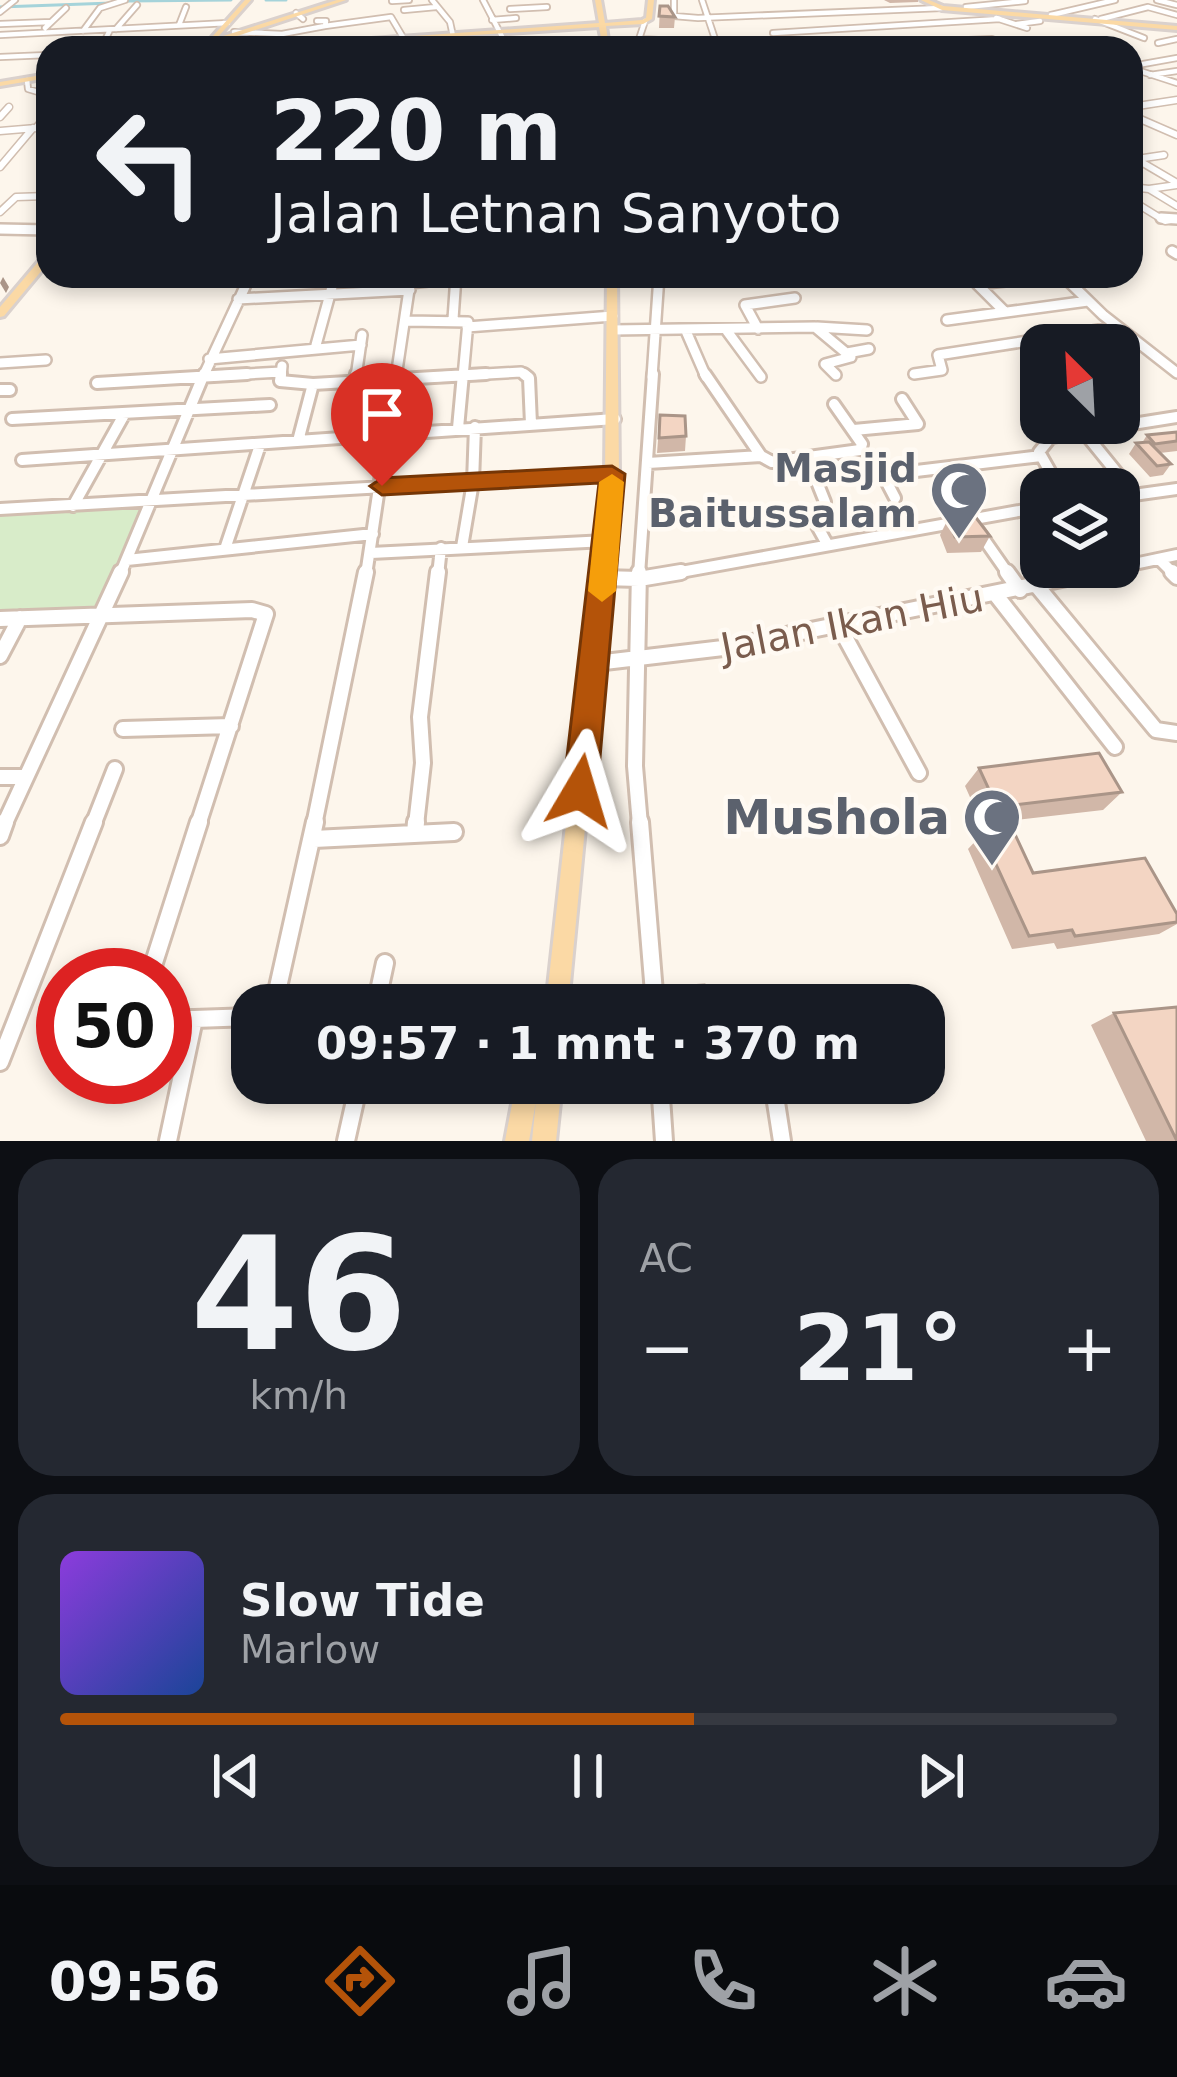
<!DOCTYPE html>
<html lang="id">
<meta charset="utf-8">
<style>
:root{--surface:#171b24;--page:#242831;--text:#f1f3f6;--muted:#9ea1a6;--line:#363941;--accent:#b45309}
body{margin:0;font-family:"DejaVu Sans",sans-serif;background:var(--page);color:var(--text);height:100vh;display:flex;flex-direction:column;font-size:45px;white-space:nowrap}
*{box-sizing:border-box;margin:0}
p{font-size:39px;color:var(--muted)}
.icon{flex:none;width:66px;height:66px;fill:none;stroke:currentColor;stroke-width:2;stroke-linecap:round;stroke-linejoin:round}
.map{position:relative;height:1141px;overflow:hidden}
.panel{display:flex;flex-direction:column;gap:18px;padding:18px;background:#0d0f14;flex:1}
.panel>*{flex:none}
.top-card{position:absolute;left:36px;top:36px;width:1107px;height:252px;border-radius:36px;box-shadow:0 6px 18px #0003;background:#171b24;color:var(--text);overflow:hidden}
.needle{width:78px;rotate:336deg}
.tools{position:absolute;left:1020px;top:324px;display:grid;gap:24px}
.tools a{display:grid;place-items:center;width:120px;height:120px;border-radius:24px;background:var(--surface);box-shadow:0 6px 18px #0003;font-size:60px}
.speed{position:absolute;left:36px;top:948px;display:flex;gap:24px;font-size:60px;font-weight:700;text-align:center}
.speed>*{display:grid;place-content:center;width:156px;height:156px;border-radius:50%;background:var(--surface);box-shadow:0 6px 18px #0003;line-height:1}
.speed .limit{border:18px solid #d22;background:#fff;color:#111}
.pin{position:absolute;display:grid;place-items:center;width:102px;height:102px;color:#fff;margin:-123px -51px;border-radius:50% 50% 50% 0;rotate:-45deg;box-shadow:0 0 12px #0007}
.pin .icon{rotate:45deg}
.me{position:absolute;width:132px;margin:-66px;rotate:7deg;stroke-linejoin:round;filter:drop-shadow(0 0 9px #0008)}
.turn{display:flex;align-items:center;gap:42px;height:252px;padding:0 36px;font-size:54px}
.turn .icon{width:156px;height:156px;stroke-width:2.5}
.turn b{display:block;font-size:84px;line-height:102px}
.big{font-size:90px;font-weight:800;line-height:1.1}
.panel .card{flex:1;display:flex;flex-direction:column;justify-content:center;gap:18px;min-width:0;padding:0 42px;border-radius:36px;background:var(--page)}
.panel .dial{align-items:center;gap:0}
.dial b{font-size:156px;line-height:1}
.song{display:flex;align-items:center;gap:36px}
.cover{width:144px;height:144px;border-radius:18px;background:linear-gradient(135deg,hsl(270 70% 55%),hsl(220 70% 35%))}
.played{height:12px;border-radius:6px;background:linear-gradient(90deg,var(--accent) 60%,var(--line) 60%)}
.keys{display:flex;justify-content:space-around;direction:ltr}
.heat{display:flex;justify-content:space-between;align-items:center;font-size:66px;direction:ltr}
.panel .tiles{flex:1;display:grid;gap:18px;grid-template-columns:1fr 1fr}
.card:last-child{grid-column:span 2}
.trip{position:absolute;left:231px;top:984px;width:714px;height:120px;border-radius:36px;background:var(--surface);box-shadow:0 6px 18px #0003;font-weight:800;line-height:120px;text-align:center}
.dock{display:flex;height:192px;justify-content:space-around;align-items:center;background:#090b0e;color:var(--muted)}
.dock .icon{width:84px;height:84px}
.dock .selected{color:var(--accent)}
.dock b{font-size:54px;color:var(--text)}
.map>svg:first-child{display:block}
</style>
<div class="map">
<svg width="1177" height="1141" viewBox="0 0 1177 1141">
<rect width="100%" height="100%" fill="#fdf6ec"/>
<path fill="#d8ecc9" d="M151,503L101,617L0,620V510Z"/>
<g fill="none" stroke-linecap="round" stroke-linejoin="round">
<path stroke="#a5d3da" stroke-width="3" d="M266,0H286
M128,1L231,0
M0,7L112,3"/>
<defs>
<path id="minor-far5" d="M432,0L450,22L453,36
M483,0L508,48
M674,0V16L698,18L942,8
M702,0L716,42
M1157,0L1177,5
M392,1L409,0
M966,7L1025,1
M510,9L547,7
M404,10L436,7
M0,12L15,0
M296,13L303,19
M1051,15L1115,0
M996,18L1027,28
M1095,19L1144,38
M1101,19L1148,7L1177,15
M492,20L516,18
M317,21H326L325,26L391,17L404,39
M645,21L639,39L677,41
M0,24L51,22
M1017,24L1040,21
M179,25L186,7
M45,28L66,8
M116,29L137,5
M83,31L100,8L125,0
M234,32L282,34L325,26
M773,33L1000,19
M0,35L228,23
M1158,43L1177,39
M101,48L110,30
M782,48L992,39L1007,48
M0,57L48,55
M1132,66L1177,58
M1131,68L1177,83
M1150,75L1177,71
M27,80L28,89L48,95"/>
<path id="minor-far4" d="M1131,107L1177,100
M1131,115L1177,135
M0,117L9,107
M36,128L48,114
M0,131L48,127
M1131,156L1177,183
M1137,159L1164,155
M0,167L33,128
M1177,185L1149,189L1177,206
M1131,187L1149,189
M1131,200L1165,221L1177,219
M0,212L16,197L48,196"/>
<path id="minor-far3" d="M1161,218L1177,219
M0,229L48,230
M1172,251L1177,254
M1063,276L1103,315L1177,373
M238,299L410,290
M1003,310L977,284L1052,276
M453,319L456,276
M947,320L1088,301
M407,321L468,322L463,377
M467,327L613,316
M817,327L867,330
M758,329L745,305L795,298
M613,330L815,327L851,357L825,364L836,375
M686,331L706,377
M727,331L761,377
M316,345L335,276
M847,353L869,349
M209,359L361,345
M0,363L46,360
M914,374L942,370L938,355L1118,327
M197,377L281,372
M203,377L250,276
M281,377L282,366
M356,377L362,335
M396,377L410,283L456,278
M434,377L521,372L528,377
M652,377L659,276"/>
<path id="minor-far2" d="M281,374L280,381L313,384
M524,374L529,378L531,424
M705,374L761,456
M355,381L356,374
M97,383L247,374
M0,390H10
M12,419L270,405
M458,428L463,374
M854,430L918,424L902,399
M1083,431L1135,495
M298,441L313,384L486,374
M22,460L615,419
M648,463L761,456L772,462L860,450L862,444L834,404
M815,477L825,502L816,524L826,542
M1060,489L1039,452L1051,437L1177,417
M1119,497L1177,489
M895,498L883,475L1041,456
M73,506L125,413
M0,509L612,474
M979,532L1009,575
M462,547L473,482L475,427
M225,549L260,445
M371,553L606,541
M1159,559L1175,575
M127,560L373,534
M120,575L204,374
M366,575L396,374
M438,575L441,548
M639,575L653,374
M664,575L1041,507
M1082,575L1177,555"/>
<path id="minor-far1" d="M639,572L635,766L640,825
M1007,572L1020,590
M1172,572L1177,577
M603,578L639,579L681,572
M1037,586L1156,730L1177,733
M996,595L1115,747
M0,619L252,610L266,614L198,825
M839,626L919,773
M0,656L20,618
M596,663L723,648L1096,572
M123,729L231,726
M0,777H22
M4,825L121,572
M93,825L115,769
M314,825L366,572
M416,825L423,763L420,717L438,572"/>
<path id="minor" d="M640,822L655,1005
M415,834L416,822
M0,836L5,822
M314,839L454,832
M150,975L199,822
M274,1005L315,822
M376,1005L385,963
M165,1019H194
M0,1062L94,822
M660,1083L664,1141
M773,1083L782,1141
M168,1141L194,1019L252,1017
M346,1141L359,1083"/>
<path id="major" d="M245,0H251L217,38L337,0H346L201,48H191L213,40L212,37Z
M595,0H601L605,23L642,20L646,18L648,0H654L652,19L643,24L606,26L609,48H603L599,27L277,48H244L599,23Z
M921,0H929L943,6L1177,26V30L942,10Z
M48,74V78L0,86V82Z
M48,254V263L4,316L0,317V307L44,255Z
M607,276H617L619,474L568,1005H546L605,474Z
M516,1083H562L556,1141H532L536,1101L529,1141H505Z"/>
</defs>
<use href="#minor-far5" stroke="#d1beb0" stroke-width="8"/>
<use href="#minor-far4" stroke="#d1beb0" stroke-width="9"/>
<use href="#minor-far3" stroke="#d1beb0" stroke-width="14"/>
<use href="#minor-far2" stroke="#d1beb0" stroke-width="16"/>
<use href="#minor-far1" stroke="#d1beb0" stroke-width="20"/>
<use href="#minor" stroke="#d1beb0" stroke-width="22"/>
<use href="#major" stroke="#dad1cd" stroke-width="6"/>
<use href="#minor-far5" stroke="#fff" stroke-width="4.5"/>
<use href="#minor-far4" stroke="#fff" stroke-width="6"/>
<use href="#minor-far3" stroke="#fff" stroke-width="9"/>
<use href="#minor-far2" stroke="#fff" stroke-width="10"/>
<use href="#minor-far1" stroke="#fff" stroke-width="14"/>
<use href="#minor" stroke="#fff" stroke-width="16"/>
<use href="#major" fill="#fbd9a5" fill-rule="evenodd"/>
</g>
<path fill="#d1b7a8" d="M884,0H918V2L890,3Z
M660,6L675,17L674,28H659Z
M660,415L686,436L685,451L657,453Z
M1177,432V451L1160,453L1171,464L1163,475L1150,477L1129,454L1136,443H1142L1147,435Z
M948,519L990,536L981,552L947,553L940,535Z
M979,768L1122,792L1103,810L982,824L965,786Z
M982,834L1033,873L1177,914V924L1159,934L1057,949L1054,943L1012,949L968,849Z
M1114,1013L1177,1141H1146L1091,1025Z"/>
<path fill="#aa9588" d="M3,277L9,287L6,293L0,283Z"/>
<path fill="#f3d5c3" stroke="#aa9588" stroke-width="3" d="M660,6H668L675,17L659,16Z
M660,415L685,416L686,436L659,438Z
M1177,432V441L1155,444L1147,435Z
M1149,442L1171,464L1157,466L1136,443Z
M974,515L990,536L955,537L948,519Z
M1099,753L1122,792L997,807L979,768Z
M1013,830L1033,873L1145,858L1177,914V922L1075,936L1072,930L1029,936L982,834Z
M704,985L706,1005H672L670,987Z
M1177,1007V1141L1114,1013Z"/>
<path fill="#b45309" stroke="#753606" stroke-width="3" d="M612,466L625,474L597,791L592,802L580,807L568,802L563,791L599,483L382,495L370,486L382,478Z"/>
<path fill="#f59e0b" d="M612,474L624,482L616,591L602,602L588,591L599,482Z"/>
<defs>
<symbol id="mosque-pin" viewBox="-11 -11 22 30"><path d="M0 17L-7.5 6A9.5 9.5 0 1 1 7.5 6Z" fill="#6b7280" stroke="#fffaf3"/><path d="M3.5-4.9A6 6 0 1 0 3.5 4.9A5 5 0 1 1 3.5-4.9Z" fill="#fff"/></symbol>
</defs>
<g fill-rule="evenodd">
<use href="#mosque-pin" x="926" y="457" width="66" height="90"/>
<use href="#mosque-pin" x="959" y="784" width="66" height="90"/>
</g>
<g text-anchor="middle" stroke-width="9" stroke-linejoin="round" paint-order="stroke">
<g font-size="39" font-weight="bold" fill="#5b616d" stroke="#fffaf3" text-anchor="end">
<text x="917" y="482">Masjid<tspan x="917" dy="45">Baitussalam</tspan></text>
</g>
<g font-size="39" fill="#7a5c4d" stroke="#fffaf3">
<text transform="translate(852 622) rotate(-11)" y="14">Jalan Ikan Hiu</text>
</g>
<g font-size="48" font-weight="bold" fill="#5b616d" stroke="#fffaf3" text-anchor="end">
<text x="950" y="834">Mushola</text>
</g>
</g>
</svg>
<div class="tools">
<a><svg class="needle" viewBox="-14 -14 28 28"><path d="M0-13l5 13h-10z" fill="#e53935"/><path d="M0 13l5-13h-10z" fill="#9ea1a6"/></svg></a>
<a><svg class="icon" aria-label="layers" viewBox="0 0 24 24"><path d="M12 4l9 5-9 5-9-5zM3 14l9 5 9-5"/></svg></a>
</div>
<div class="speed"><div class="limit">50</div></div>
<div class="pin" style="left:382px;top:486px;background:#d93025"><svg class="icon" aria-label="arrive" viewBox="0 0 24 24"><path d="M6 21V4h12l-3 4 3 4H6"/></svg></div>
<svg class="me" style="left:580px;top:791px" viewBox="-20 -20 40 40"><path d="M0-17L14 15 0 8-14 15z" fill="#b45309" stroke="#fff" stroke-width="4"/></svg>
<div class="trip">09:57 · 1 mnt · 370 m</div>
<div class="top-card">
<div class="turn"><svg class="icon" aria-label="left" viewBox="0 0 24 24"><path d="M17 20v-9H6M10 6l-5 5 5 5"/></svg><div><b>220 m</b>Jalan Letnan Sanyoto</div></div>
</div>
</div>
<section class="panel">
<div class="tiles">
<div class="card dial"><b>46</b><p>km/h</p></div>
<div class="card"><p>AC</p>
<div class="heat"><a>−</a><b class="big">21°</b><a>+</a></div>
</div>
<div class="card">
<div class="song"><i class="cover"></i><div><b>Slow Tide</b><p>Marlow</p></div></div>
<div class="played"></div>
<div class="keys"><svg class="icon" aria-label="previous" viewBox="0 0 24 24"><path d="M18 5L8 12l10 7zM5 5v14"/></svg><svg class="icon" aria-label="pause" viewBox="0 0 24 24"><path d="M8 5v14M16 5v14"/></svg><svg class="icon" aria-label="next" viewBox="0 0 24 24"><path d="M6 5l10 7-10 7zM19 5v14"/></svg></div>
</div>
</div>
</section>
<nav class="dock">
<b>09:56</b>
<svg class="icon selected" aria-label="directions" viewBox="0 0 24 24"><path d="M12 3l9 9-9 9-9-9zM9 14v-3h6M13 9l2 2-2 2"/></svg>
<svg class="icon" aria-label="music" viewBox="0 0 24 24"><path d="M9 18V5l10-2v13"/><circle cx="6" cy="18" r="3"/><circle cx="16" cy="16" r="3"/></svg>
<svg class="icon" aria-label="phone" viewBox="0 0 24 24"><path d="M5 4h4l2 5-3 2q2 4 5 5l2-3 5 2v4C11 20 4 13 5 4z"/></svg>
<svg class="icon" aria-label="climate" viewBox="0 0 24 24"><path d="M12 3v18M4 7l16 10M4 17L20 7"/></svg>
<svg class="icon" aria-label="car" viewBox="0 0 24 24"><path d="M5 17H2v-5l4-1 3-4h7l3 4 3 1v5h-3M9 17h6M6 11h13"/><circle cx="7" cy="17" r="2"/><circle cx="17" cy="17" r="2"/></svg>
</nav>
